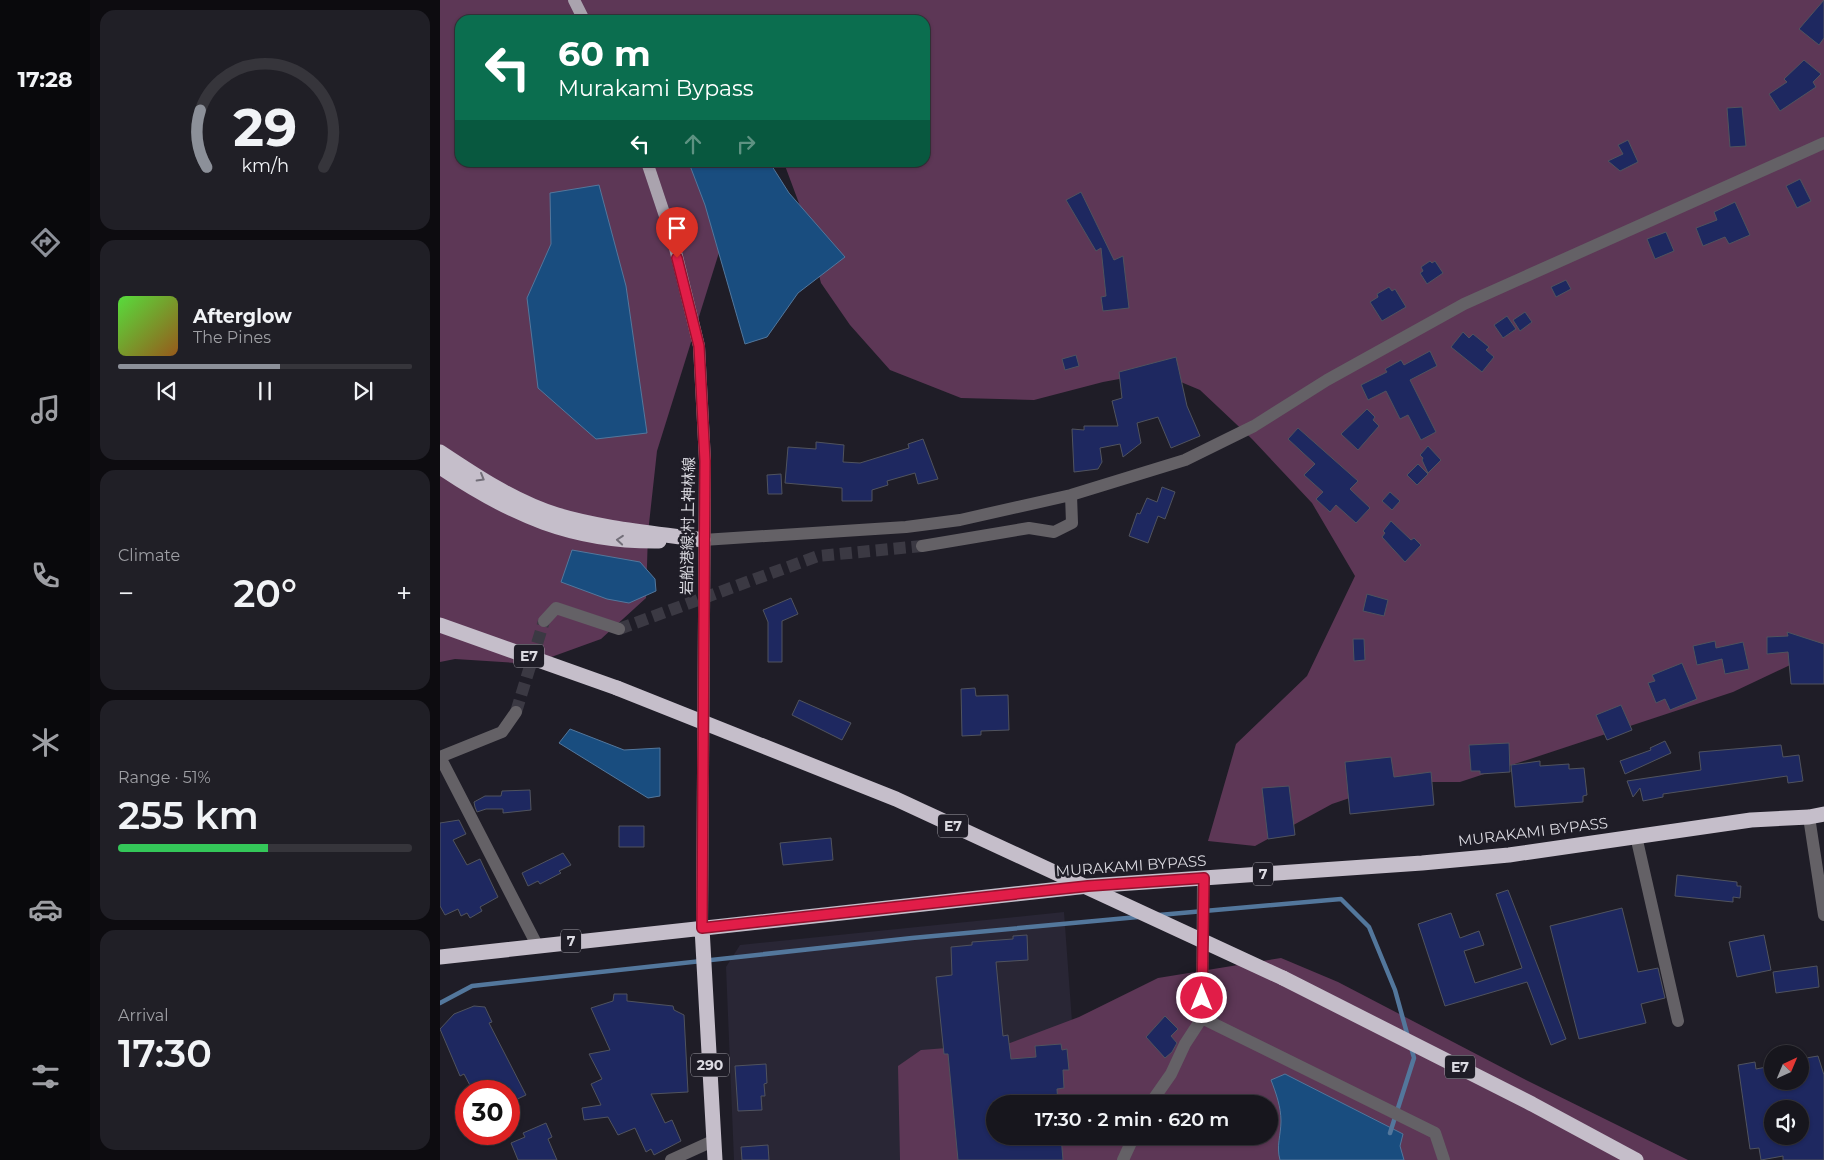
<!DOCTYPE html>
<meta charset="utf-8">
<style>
:root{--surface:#17161d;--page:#201f26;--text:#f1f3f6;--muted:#9e9fa4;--line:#36353b;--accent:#8c9099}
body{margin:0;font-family:Montserrat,"Noto Sans JP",sans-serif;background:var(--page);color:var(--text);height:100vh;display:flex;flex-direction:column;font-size:19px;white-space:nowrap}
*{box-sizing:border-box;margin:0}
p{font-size:16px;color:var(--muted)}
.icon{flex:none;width:28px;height:28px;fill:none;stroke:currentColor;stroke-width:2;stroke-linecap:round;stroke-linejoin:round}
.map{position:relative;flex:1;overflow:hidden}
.sheet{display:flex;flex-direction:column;gap:10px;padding:10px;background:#0d0c10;width:350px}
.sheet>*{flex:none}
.guide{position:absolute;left:15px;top:15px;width:475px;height:152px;border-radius:15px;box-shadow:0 1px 4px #0004,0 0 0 1px var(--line);background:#0b6e4f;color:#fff;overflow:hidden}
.needle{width:32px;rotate:44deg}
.tools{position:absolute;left:1324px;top:1045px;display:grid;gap:10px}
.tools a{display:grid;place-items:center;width:45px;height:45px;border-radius:50%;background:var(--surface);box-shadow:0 1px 4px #0004,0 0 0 1px var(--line);font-size:25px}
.speed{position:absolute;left:15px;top:1080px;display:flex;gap:10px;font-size:25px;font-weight:700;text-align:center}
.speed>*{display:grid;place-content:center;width:65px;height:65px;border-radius:50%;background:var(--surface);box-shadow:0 1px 4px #0004,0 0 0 1px var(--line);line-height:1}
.speed .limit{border:8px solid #d22;background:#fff;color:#111}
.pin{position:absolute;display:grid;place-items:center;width:42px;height:42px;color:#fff;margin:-51px -21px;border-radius:50% 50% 50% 0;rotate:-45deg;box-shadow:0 0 5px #0007}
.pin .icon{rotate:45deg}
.me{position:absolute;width:55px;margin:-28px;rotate:0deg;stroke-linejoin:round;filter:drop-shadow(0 0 4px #0008)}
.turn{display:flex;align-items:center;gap:18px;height:105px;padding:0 20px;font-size:22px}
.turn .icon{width:65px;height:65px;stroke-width:2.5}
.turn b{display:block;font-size:35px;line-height:42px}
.lanes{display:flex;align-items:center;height:48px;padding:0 20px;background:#0003;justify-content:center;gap:25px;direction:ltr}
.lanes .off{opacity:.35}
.big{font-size:38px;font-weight:600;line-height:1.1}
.sheet .card{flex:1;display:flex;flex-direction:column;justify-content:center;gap:8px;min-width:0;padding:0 18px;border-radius:15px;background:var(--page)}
.sheet .dial{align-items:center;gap:0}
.dial svg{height:130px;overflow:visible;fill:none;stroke:var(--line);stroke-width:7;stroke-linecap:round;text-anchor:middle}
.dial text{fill:var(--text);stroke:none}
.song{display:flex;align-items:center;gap:15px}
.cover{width:60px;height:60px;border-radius:8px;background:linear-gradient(135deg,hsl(110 70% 55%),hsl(30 70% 35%))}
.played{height:5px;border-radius:2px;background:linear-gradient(90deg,var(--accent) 55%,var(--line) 55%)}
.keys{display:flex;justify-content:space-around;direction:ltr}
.heat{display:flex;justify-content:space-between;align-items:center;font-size:28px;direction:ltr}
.charge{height:8px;border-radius:4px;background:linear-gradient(90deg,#34c759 51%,var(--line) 0)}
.trip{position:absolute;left:546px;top:1095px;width:292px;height:50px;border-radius:25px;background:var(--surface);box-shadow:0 1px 4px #0004,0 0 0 1px var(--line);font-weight:600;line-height:50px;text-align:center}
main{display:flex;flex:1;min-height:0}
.dock{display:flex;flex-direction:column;width:90px;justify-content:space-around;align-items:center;background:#09090c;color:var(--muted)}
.dock .icon{width:35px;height:35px}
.dock .current{color:var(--accent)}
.dock b{font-size:22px;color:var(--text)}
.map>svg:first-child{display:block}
</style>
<main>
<nav class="dock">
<b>17:28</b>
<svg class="icon current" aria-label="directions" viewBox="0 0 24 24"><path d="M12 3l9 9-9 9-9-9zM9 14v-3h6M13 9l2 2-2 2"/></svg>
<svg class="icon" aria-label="music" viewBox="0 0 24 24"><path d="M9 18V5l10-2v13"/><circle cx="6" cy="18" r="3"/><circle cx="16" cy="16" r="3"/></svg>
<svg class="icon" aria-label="phone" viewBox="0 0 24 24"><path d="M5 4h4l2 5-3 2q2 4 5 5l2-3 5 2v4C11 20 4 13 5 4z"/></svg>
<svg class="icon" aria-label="climate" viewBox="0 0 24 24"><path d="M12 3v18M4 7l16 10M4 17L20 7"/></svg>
<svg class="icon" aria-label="car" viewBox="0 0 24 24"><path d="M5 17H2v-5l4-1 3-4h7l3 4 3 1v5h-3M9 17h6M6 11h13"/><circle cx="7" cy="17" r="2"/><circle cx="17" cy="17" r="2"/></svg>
<svg class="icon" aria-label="filters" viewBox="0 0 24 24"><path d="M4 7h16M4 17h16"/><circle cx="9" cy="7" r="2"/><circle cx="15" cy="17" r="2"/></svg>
</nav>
<section class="sheet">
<div class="card dial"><svg viewBox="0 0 100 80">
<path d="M14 69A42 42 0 1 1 86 69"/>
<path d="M14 69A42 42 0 0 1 10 34" stroke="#8c9099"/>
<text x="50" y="56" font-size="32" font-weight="700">29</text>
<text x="50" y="72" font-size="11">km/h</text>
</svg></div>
<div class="card">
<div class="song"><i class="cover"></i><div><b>Afterglow</b><p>The Pines</p></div></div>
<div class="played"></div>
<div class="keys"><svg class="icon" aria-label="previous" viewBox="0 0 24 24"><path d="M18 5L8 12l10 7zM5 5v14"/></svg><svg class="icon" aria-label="pause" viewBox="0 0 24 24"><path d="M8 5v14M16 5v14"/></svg><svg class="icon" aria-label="next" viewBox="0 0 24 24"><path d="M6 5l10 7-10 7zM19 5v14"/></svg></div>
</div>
<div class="card"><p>Climate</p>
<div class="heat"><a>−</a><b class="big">20°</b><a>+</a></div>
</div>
<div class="card"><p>Range · 51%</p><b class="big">255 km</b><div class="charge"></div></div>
<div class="card"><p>Arrival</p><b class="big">17:30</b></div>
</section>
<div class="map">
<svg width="1384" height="1160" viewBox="0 0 1384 1160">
<rect width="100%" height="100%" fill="#1f1d27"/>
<path fill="#292635" d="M624,912L638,1104H555V1136L642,1160H294L286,967L300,945Z"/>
<path fill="#5d3756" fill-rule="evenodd" d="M0,0H1384V649L1293,692L1020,782H957L892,804L815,846L768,841L796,744L867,676L915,576L872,503L812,439L760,390L717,372L663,382L594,400L521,398L450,370L410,325L381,283L363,214L344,163L485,162V20H20V162L307,163L217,451L208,533L206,598L161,639L92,664L15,659L0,662Z
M841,958L898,982L1088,1081L1248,1160H460L458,1066L481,1050L570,1043L639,1017L718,978ZM555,1104H830V1136H555Z"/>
<path fill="#194d7f" stroke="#53779c" d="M249,163H330L349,193L405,257L358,293L327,337L305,344L265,205Z
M159,185L186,286L207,433L156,439L98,388L87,298L111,244L110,193Z
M132,550L200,562L215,579L216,591L189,603L167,599L121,582Z
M130,729L184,750L220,748V796L208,798L119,743Z
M845,1074L963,1134L960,1146L964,1160H840C836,1146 841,1135 841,1121C841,1107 836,1093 831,1080Z"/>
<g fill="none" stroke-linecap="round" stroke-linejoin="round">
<path stroke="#53779c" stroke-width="4.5" d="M719,915L901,899L929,927L955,990L968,1037
M0,1003L32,986L472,938L698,917
M950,1133L974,1058L971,1047"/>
</g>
<path fill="#1e2860" stroke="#50535e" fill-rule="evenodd" d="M1384,0V38L1379,45L1359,29Z
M1364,60L1381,74L1373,82L1376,87L1340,111L1329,94L1347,82L1344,79Z
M1302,107L1306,146L1290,147L1287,108Z
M1188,140L1198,162L1180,171L1168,161L1183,154L1178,145Z
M1360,179L1371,201L1357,208L1346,186Z
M641,192L674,260L683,256L689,308L663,311L661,297L666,296L661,248L656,251L626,200Z
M1295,202L1310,235L1289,244L1285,237L1263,246L1256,228L1277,220L1274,212Z
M1226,232L1234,251L1215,259L1207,239Z
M990,261L992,263L995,261L1003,273L987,284L980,273L983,271L981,267Z
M1126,280L1131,289L1116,297L1111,287Z
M949,287L952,291L955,289L966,307L942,321L930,302L938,297L937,294Z
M1085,312L1092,322L1080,331L1073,320Z
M1067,316L1076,329L1063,338L1054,325Z
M1023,332L1029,338L1033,334L1049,347L1046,350L1054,357L1042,372L1011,347Z
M990,351L997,366L970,380L996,432L981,440L968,415L960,419L946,391L928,400L921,385L947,372L945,369L961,360L964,365Z
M636,355L639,366L625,370L622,359Z
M736,357L747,406L760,436L731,448L718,417L697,423L701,443L683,457L680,444L660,448L662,462L658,469L634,472L632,429L644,430V426H678L672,401L682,398L679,372Z
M927,409L935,417L933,420L939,426L918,450L901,434Z
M858,428L918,481L910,489L930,508L916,523L896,505L890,512L876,499L883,492L864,475L875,464L848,439Z
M483,439L498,479L478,484L475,473L447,481L448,485L432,490V501H402V488L345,483L348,447L376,449V442L404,445L403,462L420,463L469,448L468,444Z
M988,446L1001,460L988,473L982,460L983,458L980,455Z
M978,464L988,474L977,485L967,475Z
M341,474L342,494H328L327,475Z
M722,487L735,492L725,519L718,516L708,543L689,536L697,513L700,514L707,498L717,502Z
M950,492L960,501L952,510L942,501Z
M951,521L971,540L974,538L981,545L965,562L942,537L945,533L943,531Z
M927,594L948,600L944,616L923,611Z
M351,598L358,614L342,621V662H328V622L323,610Z
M1347,632L1384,644V684H1351L1348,652L1327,654V637L1348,636Z
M913,639H924L925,660L914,661Z
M1275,641L1276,648L1303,642L1309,669L1285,674L1282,659L1257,665L1253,646Z
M1242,663L1257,699L1230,710L1225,699L1216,703L1208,683L1215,681L1212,675Z
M535,688L536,696L568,695L569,730L541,731V735L522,736L521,689Z
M359,700L411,723L402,740L352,715Z
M1181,705L1192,730L1167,740L1156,715Z
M1225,741L1231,753L1185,774L1180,761L1211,750L1210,748Z
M1069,743L1070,772L1040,774V771H1031L1029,745Z
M1341,745L1343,757L1359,755L1363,781L1348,783L1347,776L1223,794V797L1203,801L1200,788L1193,797L1187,781L1261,770L1259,752Z
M951,757L954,777L991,772L994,805L910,814L905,762Z
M1100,761V766L1129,764V769L1144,768L1147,795L1143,796V802L1075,807L1071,765Z
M849,786L855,835L828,839L822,788Z
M90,790L91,810L63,813V809H46L37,812L35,807L34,802L45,796H61L62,791Z
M19,820L26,834L13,840L27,865L40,859L58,897L40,907L42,911L30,918L27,913L21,916L18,909L5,915L0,906V823Z
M179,826H204V847H179Z
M391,838L393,860L343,865L340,843Z
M123,853L131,865L119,871L121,873L100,884L98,881L88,886L82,873Z
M1237,875L1297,882V886H1301L1300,898L1293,897V902L1235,896Z
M1068,890L1126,1039L1111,1045L1087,982L1005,1006L978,924L1011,913L1020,938L1039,931L1044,945L1024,951L1035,983L1082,968L1056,894Z
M1182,908L1198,972L1218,968L1225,998L1201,1004L1206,1023L1139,1039L1110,926Z
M587,935L588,960L556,962L563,1036L568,1035L571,1059L596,1057L595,1046L621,1044L622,1050L627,1049L629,1070H623L624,1088L617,1089L618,1104H555V1136H621L623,1160H518L508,1054H504L496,977L512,975L511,947L532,945V942L573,939V936Z
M1324,935L1331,970L1297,977L1289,942Z
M1377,966L1379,987L1336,993L1333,972Z
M174,994H187V1001L233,1006L234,1010L244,1015L248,1092L211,1094L225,1123L232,1120L241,1141L214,1155L211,1149L206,1152L195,1128L178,1135L168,1117L144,1120L142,1108L161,1105L151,1084L162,1079L149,1054L170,1050L151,1008L173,1001Z
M34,1006L45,1007L52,1022L49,1023L86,1095L69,1103V1091H33L24,1074L20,1076L0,1029L14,1014Z
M725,1016L738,1029L731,1036L737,1043L732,1052L725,1058L706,1037Z
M1378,1056L1384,1075V1160H1343V1156L1321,1160L1319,1148L1310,1149L1298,1065L1315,1062L1316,1069L1332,1066V1081H1360V1059ZM1332,1109H1360V1136H1332Z
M326,1064L327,1083L324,1084L325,1096H321L322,1110L298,1111L295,1066Z
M106,1123L112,1137L108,1139L117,1160H78L71,1143L85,1137L83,1133Z
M328,1145L329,1160H302L301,1147Z"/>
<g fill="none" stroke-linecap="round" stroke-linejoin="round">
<path stroke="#3b3943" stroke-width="12" stroke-dasharray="12 6" stroke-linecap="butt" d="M179,629L378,556L482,546
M76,712L104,621"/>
<path stroke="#646166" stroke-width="12" d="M263,540L466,527L520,520L631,495L745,460L814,426L887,380L1024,304L1384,143
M482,546L589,528L614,532L632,523L631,495
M104,621L116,608L179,629
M0,757L97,945
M0,757L62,732L76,712
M1369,817L1384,915
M1196,836L1238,1021
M762,1018L995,1133L1004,1160
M710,1104L731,1074L745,1044L762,1018L763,878
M231,1160L275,1140
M683,1160L694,1136"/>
<path stroke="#aaa3ae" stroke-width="12" d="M134,0L144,20
M207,162L233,240L259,346L265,461L262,928"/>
<path stroke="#c5beca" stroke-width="15" d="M0,452C36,476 75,502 117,515C164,529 215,533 263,540
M0,467C71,515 133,542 219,541
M0,625L177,688
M262,928L275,1160
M0,957L648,886L982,863L1069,855L1311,820L1369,817L1384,814
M843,978L1092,1104L1196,1160"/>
<path stroke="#c5beca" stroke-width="15" d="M177,688L456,799L843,978"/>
</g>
<defs><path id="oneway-chevron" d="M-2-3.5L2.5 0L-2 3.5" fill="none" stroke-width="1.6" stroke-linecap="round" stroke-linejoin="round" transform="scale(1.25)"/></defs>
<g stroke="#726e78">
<use href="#oneway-chevron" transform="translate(41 478) rotate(30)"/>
<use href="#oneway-chevron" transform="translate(180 540) rotate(-175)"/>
</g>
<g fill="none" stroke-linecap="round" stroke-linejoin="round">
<defs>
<path id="route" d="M237,258L259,346L265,461L262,928L648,886L764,878L762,998"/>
</defs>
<use href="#route" stroke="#92132f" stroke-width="12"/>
<use href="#route" stroke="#e11d48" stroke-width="9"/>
</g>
<g text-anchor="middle" stroke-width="5" stroke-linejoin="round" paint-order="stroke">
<g fill="#1f1d27" stroke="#a3a1a9" stroke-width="1">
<rect x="74" y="644.5" width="30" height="23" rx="4"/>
<rect x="498" y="814.5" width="30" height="23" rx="4"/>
<rect x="813" y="862.5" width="20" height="23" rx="4"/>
<rect x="121" y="929.5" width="20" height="23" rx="4"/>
<rect x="251" y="1053.5" width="38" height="23" rx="4"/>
<rect x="1005" y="1055.5" width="30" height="23" rx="4"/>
</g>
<g font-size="14" font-weight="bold" fill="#dbdae1">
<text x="89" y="661">E7</text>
<text x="513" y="831">E7</text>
<text x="823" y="879">7</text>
<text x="131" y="946">7</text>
<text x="270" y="1070">290</text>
<text x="1020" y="1072">E7</text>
</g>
<g font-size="15" fill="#dbdae1" stroke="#1f1d27">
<text transform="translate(248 526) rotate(-89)" y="5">岩船港線;村上神林線</text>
<text transform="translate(1093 832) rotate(-7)" y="5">MURAKAMI BYPASS</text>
<text transform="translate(691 866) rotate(-4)" y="5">MURAKAMI BYPASS</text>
</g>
</g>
</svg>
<div class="tools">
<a><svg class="needle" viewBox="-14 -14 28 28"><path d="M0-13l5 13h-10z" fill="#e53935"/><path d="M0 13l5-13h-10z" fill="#9e9fa4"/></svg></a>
<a><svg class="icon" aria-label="sound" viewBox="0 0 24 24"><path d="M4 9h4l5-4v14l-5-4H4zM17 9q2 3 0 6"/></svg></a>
</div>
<div class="speed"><div class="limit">30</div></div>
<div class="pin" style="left:237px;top:258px;background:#d93025"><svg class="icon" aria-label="arrive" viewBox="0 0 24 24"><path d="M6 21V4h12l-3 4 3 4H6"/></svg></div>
<svg class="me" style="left:762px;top:998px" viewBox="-20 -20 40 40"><circle r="17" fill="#e11d48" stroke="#fff" stroke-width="3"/><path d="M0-11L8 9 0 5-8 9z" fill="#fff"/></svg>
<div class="trip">17:30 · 2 min · 620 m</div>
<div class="guide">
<div class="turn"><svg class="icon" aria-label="left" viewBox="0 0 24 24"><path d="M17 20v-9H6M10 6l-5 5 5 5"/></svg><div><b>60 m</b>Murakami Bypass</div></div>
<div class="lanes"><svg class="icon" aria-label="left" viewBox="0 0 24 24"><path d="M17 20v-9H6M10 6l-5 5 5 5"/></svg><svg class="icon off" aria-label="ahead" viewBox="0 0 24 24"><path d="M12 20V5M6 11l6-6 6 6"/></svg><svg class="icon off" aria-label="right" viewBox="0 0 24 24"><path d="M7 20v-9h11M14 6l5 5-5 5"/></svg></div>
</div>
</div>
</main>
